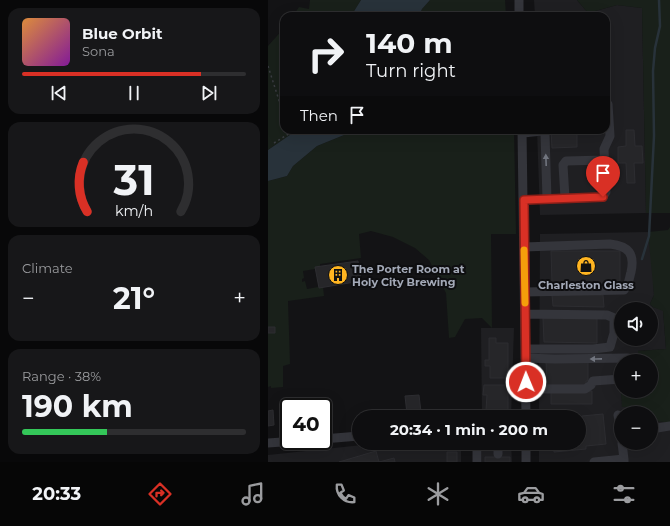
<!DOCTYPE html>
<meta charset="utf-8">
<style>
:root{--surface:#0e0e10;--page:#171719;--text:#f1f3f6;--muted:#9b9c9f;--line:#2e2e30;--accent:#d93025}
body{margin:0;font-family:Montserrat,sans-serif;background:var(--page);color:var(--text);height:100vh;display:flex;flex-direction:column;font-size:15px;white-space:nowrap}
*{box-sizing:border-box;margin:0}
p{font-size:13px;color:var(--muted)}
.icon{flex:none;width:22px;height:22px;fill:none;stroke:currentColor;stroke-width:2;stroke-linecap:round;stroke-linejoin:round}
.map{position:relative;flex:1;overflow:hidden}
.drawer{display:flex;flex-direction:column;gap:8px;padding:8px;background:#080809;width:268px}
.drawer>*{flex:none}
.top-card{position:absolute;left:12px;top:12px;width:330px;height:122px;border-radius:12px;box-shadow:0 4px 16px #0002,0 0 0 1px var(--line);background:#0e0e10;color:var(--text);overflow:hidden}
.tools{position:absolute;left:346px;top:302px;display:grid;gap:8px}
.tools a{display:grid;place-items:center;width:44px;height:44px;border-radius:50%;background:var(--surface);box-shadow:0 4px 16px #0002,0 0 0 1px var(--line);font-size:20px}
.speed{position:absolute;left:12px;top:398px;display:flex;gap:8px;font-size:20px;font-weight:700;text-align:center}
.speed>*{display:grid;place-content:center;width:52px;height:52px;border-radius:50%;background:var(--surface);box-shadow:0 4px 16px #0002,0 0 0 1px var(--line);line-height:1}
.speed .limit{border:2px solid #111;border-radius:6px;background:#fff;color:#111}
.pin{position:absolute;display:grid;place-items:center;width:34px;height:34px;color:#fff;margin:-41px -17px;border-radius:50% 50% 50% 0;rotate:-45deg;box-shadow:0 0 4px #0007}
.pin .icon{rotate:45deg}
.me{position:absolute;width:44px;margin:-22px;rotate:359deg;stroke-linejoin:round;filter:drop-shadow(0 0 3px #0008)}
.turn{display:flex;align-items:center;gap:14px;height:84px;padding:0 20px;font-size:18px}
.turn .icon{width:52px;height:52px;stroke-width:2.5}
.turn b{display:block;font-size:28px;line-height:34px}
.then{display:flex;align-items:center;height:38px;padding:0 20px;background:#0003;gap:8px;font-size:15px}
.big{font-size:30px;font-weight:700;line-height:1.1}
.drawer .widget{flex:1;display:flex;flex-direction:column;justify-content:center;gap:6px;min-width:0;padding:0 14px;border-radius:12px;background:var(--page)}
.drawer .dial{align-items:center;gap:0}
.dial svg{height:104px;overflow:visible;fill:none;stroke:var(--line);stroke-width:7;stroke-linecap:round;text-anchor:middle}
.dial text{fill:var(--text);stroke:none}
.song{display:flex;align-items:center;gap:12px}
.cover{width:48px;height:48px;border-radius:6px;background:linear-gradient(135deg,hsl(30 70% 55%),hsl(290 70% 35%))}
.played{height:4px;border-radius:2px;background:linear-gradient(90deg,var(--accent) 80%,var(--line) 80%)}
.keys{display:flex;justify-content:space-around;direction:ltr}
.heat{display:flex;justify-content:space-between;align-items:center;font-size:22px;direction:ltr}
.charge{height:6px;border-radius:3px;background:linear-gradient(90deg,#34c759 38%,var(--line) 0)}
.trip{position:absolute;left:84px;top:410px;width:234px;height:40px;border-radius:20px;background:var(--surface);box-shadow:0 4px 16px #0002,0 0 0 1px var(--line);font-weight:700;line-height:40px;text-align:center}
.tab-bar{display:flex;height:64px;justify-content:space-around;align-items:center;background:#060606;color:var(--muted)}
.tab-bar .icon{width:28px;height:28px}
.tab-bar .current{color:var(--accent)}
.tab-bar b{font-size:18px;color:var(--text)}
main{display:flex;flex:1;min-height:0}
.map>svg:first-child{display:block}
</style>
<main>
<section class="drawer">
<div class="widget">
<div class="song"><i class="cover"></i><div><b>Blue Orbit</b><p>Sona</p></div></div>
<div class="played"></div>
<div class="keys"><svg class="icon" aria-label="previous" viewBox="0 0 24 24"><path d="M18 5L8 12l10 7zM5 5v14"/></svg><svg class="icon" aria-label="pause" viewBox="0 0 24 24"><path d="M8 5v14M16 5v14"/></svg><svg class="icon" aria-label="next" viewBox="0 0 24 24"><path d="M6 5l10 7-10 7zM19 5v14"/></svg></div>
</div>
<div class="widget dial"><svg viewBox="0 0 100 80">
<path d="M14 69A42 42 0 1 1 86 69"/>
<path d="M14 69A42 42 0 0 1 11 31" stroke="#d93025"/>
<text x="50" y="56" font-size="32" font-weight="700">31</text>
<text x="50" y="72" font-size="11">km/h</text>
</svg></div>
<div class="widget"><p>Climate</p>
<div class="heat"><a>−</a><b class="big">21°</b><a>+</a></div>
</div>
<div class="widget"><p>Range · 38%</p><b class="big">190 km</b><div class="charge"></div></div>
</section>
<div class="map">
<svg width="402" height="462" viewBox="0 0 402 462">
<rect width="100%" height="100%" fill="#131315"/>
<path fill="#1f1f22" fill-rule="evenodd" d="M266,0H309L320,13L349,5L374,8L378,213L272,215L269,130H338V16H267Z
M380,232L384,249L386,295L382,304L385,307L395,310L398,349L370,351V361H353L354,407H369L372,413H353V443H383V420L402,423V462H271V443H311V417H271L272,234ZM353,309H383V339H353Z
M213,328H246L243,417H214Z
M113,443H193V462H0V455Z
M214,443H243L244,462H214Z"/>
<path fill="#19201a" d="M42,0H93L83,16H25L31,7L41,9Z
M162,0H237L238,16H151L154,9Z
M309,0H402V213H378L374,8L349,5L320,13Z
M16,28V130H29L0,150V46Z
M83,130H246L248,234H223L224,328L214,318L197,319L187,337L181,338L178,293L161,260L147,248L125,237L103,231L91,234L93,258L52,264V266L47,267V269L35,271L36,278L34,279V282L37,281L39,289L50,287L51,288L55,287L56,296L20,301L22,364L15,366V387L3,388V386L0,387V181L19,176L25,166L49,146L81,133Z
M402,227V423L383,420V413H372L369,407H354L353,391H383V361H370V351L398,349L395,311L385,307L382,304L386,295L380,232L400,230Z"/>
<path fill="#28323a" d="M93,0H162L154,9L151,16H83Z
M29,130H83L81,133L49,146L25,166L19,176L0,181V150Z"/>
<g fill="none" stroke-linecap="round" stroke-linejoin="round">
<path stroke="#28323a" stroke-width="2.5" d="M374,259L381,236L386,136L385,71L387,48L392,26L391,0"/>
</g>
<path fill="#262629" stroke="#2d2d31" d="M283,130H309V147L284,148Z
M358,130H366L367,146H374L375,163H366L367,183H359L358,163H350V147L358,146Z
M283,251H352V281H342V283H284Z
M90,261L93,281L51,288L47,267Z
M284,295H335L336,307L285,306Z
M275,318H329V343L276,342Z
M0,327H7V333H0Z
M221,338H228V343H240V378H222V366H217V360H221Z
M278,360H320V381H318V385H279Z
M216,385H240V412L218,410L219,395H215Z
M283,391H324V404H283Z
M151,395L153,412L139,414L137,396Z
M5,410L6,425L0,426V411Z
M335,414L338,444L318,446V449L286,452L285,443H311V418H314V416Z
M108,451L111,462L126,458L127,462H71Z
M179,452H189V462H179Z
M217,457H242V462H217Z"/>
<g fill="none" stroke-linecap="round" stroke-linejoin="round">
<path stroke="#3a3c42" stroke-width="1.5" stroke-dasharray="2 3" stroke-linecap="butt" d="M0,66L16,116
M20,130L22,133L29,130
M6,143L22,133"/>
<path stroke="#34353b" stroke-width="9" d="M251,0V16
M254,130L258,417
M255,133L274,131L277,134L279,199
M297,198L295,165L298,161L337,160
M256,200L335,197L338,192L336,149L342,136L340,104
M256,247L342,244C361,246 367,254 363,272C361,279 361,285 356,290L257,292
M257,314L339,315L346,318V333L342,347L325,349H257
M257,358L287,359L359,358L365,359V361
M258,389H317L323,385L325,381L353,379
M350,415L353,432
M383,429L402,426
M55,439L91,436
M0,443L28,441
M230,443V454
M258,443V462
M354,443L356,459
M209,462V443
M326,462L356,459V462"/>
</g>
<defs><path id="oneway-solid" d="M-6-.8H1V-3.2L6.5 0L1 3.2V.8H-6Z"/></defs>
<g fill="#71757f">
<use href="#oneway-solid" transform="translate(278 160) rotate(-92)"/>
<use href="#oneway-solid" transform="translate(328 359) rotate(179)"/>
</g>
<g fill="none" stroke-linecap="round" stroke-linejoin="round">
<defs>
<path id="route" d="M258,382L256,200L335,197"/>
</defs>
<use href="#route" stroke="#8d1f18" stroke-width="10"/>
<use href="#route" stroke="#d93025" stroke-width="7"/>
<path stroke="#f59e0b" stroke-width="7" d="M256,250L257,303"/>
</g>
<defs>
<symbol id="shop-disc" viewBox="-11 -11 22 22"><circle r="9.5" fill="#ffb521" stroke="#0e0e10"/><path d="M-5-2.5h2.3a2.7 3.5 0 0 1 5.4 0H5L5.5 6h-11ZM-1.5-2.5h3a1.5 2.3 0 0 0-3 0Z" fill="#111"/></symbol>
<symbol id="building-disc" viewBox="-11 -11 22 22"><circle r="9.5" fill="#ffb521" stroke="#0e0e10"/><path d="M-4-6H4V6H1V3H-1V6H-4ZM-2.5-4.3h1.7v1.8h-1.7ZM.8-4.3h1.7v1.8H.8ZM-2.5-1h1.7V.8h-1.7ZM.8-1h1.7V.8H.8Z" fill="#111"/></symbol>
</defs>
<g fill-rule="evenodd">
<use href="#shop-disc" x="307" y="255" width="22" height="22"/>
<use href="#building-disc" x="59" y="264" width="22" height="22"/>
</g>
<g text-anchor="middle" stroke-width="4" stroke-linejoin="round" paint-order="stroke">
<g font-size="11" font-weight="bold" fill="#a3a9b7" stroke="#0e0e10" text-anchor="start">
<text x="84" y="273">The Porter Room at<tspan x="84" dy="13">Holy City Brewing</tspan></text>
<text x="318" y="289" text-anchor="middle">Charleston Glass</text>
</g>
</g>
</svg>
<div class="tools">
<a><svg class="icon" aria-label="sound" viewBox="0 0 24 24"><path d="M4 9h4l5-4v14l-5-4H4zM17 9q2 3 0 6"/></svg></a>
<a>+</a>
<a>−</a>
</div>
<div class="speed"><div class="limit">40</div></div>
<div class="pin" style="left:335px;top:197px;background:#d93025"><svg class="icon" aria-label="arrive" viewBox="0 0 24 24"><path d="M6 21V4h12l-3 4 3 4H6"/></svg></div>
<svg class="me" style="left:258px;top:382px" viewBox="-20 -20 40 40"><circle r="17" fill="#d93025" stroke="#fff" stroke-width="3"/><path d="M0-11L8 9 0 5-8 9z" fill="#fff"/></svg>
<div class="trip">20:34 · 1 min · 200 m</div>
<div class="top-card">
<div class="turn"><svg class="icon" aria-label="right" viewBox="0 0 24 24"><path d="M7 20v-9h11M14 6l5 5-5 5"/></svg><div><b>140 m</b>Turn right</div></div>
<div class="then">Then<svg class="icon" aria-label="arrive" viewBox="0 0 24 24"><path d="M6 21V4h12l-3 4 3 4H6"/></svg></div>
</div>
</div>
</main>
<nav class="tab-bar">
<b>20:33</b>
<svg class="icon current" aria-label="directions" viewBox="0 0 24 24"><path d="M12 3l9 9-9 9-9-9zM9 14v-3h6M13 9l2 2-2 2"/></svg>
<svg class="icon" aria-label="music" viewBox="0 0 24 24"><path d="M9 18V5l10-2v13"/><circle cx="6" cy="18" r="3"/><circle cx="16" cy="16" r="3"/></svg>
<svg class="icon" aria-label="phone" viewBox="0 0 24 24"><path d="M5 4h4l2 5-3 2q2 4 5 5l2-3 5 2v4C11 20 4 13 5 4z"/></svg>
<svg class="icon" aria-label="climate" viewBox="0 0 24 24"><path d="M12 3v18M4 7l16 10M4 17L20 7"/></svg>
<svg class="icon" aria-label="car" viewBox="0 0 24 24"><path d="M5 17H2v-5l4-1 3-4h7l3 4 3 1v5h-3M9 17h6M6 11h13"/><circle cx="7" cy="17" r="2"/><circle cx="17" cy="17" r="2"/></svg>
<svg class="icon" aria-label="filters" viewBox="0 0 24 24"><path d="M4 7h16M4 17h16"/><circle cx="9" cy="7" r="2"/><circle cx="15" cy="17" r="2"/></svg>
</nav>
